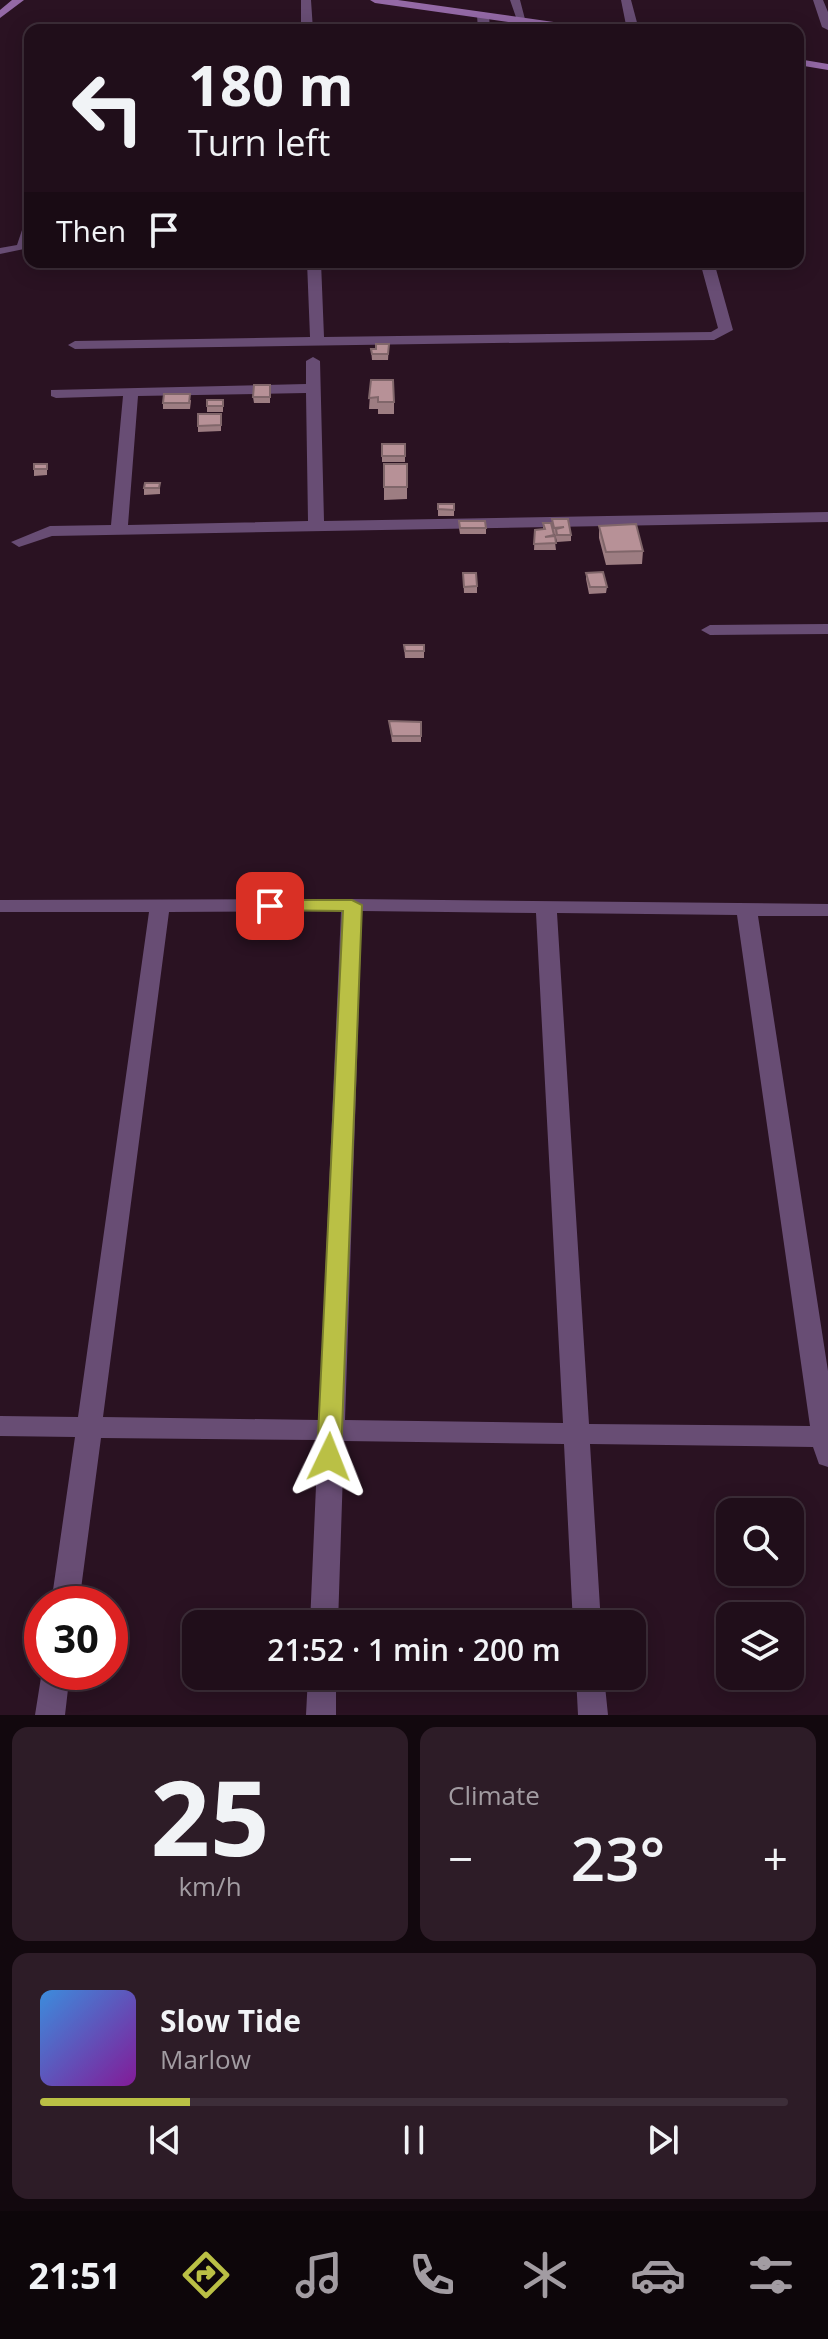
<!DOCTYPE html>
<meta charset="utf-8">
<style>
:root{--surface:#200e1a;--page:#2d1c27;--text:#f1f3f6;--muted:#a29ca2;--line:#3d2e39;--accent:#bac045}
body{margin:0;font-family:"Open Sans",sans-serif;background:var(--page);color:var(--text);height:100vh;display:flex;flex-direction:column;font-size:30px;white-space:nowrap}
*{box-sizing:border-box;margin:0}
p{font-size:26px;color:var(--muted)}
.icon{flex:none;width:44px;height:44px;fill:none;stroke:currentColor;stroke-width:2;stroke-linecap:round;stroke-linejoin:round}
.map{position:relative;height:1715px;overflow:hidden}
.sheet{display:flex;flex-direction:column;gap:12px;padding:12px;background:#12080e;flex:1}
.sheet>*{flex:none}
.guide{position:absolute;left:24px;top:24px;width:780px;height:244px;border-radius:16px;box-shadow:0 4px 20px #0003,0 0 0 2px var(--line);background:#200e1a;color:var(--text);overflow:hidden}
.controls{position:absolute;left:716px;top:1498px;display:grid;gap:16px}
.controls a{display:grid;place-items:center;width:88px;height:88px;border-radius:16px;background:var(--surface);box-shadow:0 4px 20px #0003,0 0 0 2px var(--line);font-size:40px}
.speed{position:absolute;left:24px;top:1586px;display:flex;gap:16px;font-size:40px;font-weight:700;text-align:center}
.speed>*{display:grid;place-content:center;width:104px;height:104px;border-radius:50%;background:var(--surface);box-shadow:0 4px 20px #0003,0 0 0 2px var(--line);line-height:1}
.speed .limit{border:12px solid #d22;background:#fff;color:#111}
.pin{position:absolute;display:grid;place-items:center;width:68px;height:68px;color:#fff;margin:-34px;border-radius:16px;box-shadow:0 4px 12px #0006}
.me{position:absolute;width:88px;margin:-44px;rotate:2deg;stroke-linejoin:round;filter:drop-shadow(0 0 6px #0008)}
.turn{display:flex;align-items:center;gap:28px;height:168px;padding:0 32px;font-size:36px}
.turn .icon{width:104px;height:104px;stroke-width:2.5}
.turn b{display:block;font-size:56px;line-height:68px}
.then{display:flex;align-items:center;height:76px;padding:0 32px;background:#0003;gap:16px;font-size:30px}
.big{font-size:60px;font-weight:600;line-height:1.1}
.sheet .card{flex:1;display:flex;flex-direction:column;justify-content:center;gap:12px;min-width:0;padding:0 28px;border-radius:16px;background:var(--page)}
.sheet .dial{align-items:center;gap:0}
.dial b{font-size:104px;line-height:1}
.song{display:flex;align-items:center;gap:24px}
.cover{width:96px;height:96px;border-radius:12px;background:linear-gradient(135deg,hsl(210 70% 55%),hsl(290 70% 35%))}
.played{height:8px;border-radius:4px;background:linear-gradient(90deg,var(--accent) 20%,var(--line) 20%)}
.keys{display:flex;justify-content:space-around;direction:ltr}
.heat{display:flex;justify-content:space-between;align-items:center;font-size:44px;direction:ltr}
.sheet .tiles{flex:1;display:grid;gap:12px;grid-template-columns:1fr 1fr}
.card:last-child{grid-column:span 2}
.trip{position:absolute;left:182px;top:1610px;width:464px;height:80px;border-radius:16px;background:var(--surface);box-shadow:0 4px 20px #0003,0 0 0 2px var(--line);font-weight:600;line-height:80px;text-align:center}
.tab-bar{display:flex;height:128px;justify-content:space-around;align-items:center;background:#0d060a;color:var(--muted)}
.tab-bar .icon{width:56px;height:56px}
.tab-bar .on{color:var(--accent)}
.tab-bar b{font-size:36px;color:var(--text)}
.map>svg:first-child{display:block}
</style>
<div class="map">
<svg width="828" height="1715" viewBox="0 0 828 1715">
<rect width="100%" height="100%" fill="#2a1222"/>
<g fill="none" stroke-linecap="round" stroke-linejoin="round">
<path fill="#684d74" fill-rule="evenodd" d="M30,218V235L24,249L0,254V248L17,245L25,221Z"/>
<path fill="#684d74" fill-rule="evenodd" d="M301,0H311L313,30H301Z
M510,0H520L526,23H518Z
M621,0H631L639,30H627Z
M813,0H823L828,12V30L822,27Z
M483,12L489,15L490,30H478L477,15Z
M307,262H321L324,337L711,332L718,328L700,262H714L733,330L714,340L75,349L68,345L75,341L310,337Z
M313,357L320,361L324,521L828,512V522L52,536L19,547L11,542L50,526L111,525L123,396L56,398L51,396V390L306,384V361ZM306,393L308,521L128,525L138,396Z
M828,624V634L710,635L701,630L710,625Z
M352,899L828,904V916H758L828,1371V1467L819,1464L813,1447L590,1444L601,1624H573L564,1444L344,1441L338,1624H310L318,1440L101,1438L79,1604H51L75,1437L0,1436V1416L78,1417L149,912H0V900ZM341,911L319,1420L103,1417L169,912ZM362,911L536,913L563,1423L345,1420ZM557,913L737,915L810,1426L589,1424Z
M42,1671L70,1672L65,1715H35Z
M308,1676H336V1715H306Z
M576,1676H604L608,1715H578Z"/>
<path fill="#9469a6" fill-rule="evenodd" d="M12,0H24L0,18V10Z
M370,0H398L589,27L595,30H565L375,3Z
M798,59L828,64V70L798,65Z"/>
</g>
<path fill="#9d7d82" d="M389,344L388,360H372L371,349H376Z
M371,380L394,402V414H378V409H369Z
M270,385V403H254L253,397Z
M191,400L190,409H163V403Z
M207,400H223V412H207Z
M221,414V431L198,432V426Z
M382,444H405V462H382Z
M47,464V475L34,476V469Z
M384,464H407V499L384,500Z
M160,483V494L144,495V488Z
M438,504H454V516H438Z
M552,519L571,535V541L557,542L555,534H554L556,550H534L535,530L543,529V523L552,525Z
M599,526L643,551L642,564L606,565L599,538Z
M459,528H486V534H460Z
M463,573L477,586V593H464Z
M586,573L607,587L606,593L589,594L586,579Z
M404,645H424V658H405Z
M389,721L421,722V742H392Z"/>
<path fill="#b79197" stroke="#80666a" stroke-width="2" d="M376,344H389L388,354H372L371,349H376Z
M371,380H393L394,402H378V397L369,398Z
M254,385H270V397H253Z
M164,394H190L189,403H163Z
M207,400H223V406H207Z
M198,414H221V425L198,426Z
M382,444H405V456H382Z
M34,464H47V469H34Z
M384,464H407V487H384Z
M145,483H160L159,488H144Z
M438,504H454V510L438,509Z
M552,519H568L571,535H557L556,529L564,527L554,528Z
M459,521H485L486,528H460Z
M543,523H551L554,535L545,537L555,536L556,543L534,544L535,530L545,529Z
M636,524L643,551L606,552L599,526Z
M603,572L607,587H590L586,573Z
M463,573H476L477,586L464,587Z
M404,645H424V651H405Z
M389,721L421,722V736H392Z"/>
<path fill="#bac045" stroke="#797d2d" stroke-width="2" d="M270,900H352L362,905L341,1457L337,1464L329,1466L321,1464L317,1457L343,911L263,910L261,906L263,902Z"/>
</svg>
<div class="controls">
<a><svg class="icon" aria-label="search" viewBox="0 0 24 24"><circle cx="10" cy="10" r="6"/><path d="M15 15l6 6"/></svg></a>
<a><svg class="icon" aria-label="layers" viewBox="0 0 24 24"><path d="M12 4l9 5-9 5-9-5zM3 14l9 5 9-5"/></svg></a>
</div>
<div class="speed"><div class="limit">30</div></div>
<div class="pin" style="left:270px;top:906px;background:#d93025"><svg class="icon" aria-label="arrive" viewBox="0 0 24 24"><path d="M6 21V4h12l-3 4 3 4H6"/></svg></div>
<svg class="me" style="left:329px;top:1457px" viewBox="-20 -20 40 40"><path d="M0-17L14 15 0 8-14 15z" fill="#bac045" stroke="#fff" stroke-width="4"/></svg>
<div class="trip">21:52 · 1 min · 200 m</div>
<div class="guide">
<div class="turn"><svg class="icon" aria-label="left" viewBox="0 0 24 24"><path d="M17 20v-9H6M10 6l-5 5 5 5"/></svg><div><b>180 m</b>Turn left</div></div>
<div class="then">Then<svg class="icon" aria-label="arrive" viewBox="0 0 24 24"><path d="M6 21V4h12l-3 4 3 4H6"/></svg></div>
</div>
</div>
<section class="sheet">
<div class="tiles">
<div class="card dial"><b>25</b><p>km/h</p></div>
<div class="card"><p>Climate</p>
<div class="heat"><a>−</a><b class="big">23°</b><a>+</a></div>
</div>
<div class="card">
<div class="song"><i class="cover"></i><div><b>Slow Tide</b><p>Marlow</p></div></div>
<div class="played"></div>
<div class="keys"><svg class="icon" aria-label="previous" viewBox="0 0 24 24"><path d="M18 5L8 12l10 7zM5 5v14"/></svg><svg class="icon" aria-label="pause" viewBox="0 0 24 24"><path d="M8 5v14M16 5v14"/></svg><svg class="icon" aria-label="next" viewBox="0 0 24 24"><path d="M6 5l10 7-10 7zM19 5v14"/></svg></div>
</div>
</div>
</section>
<nav class="tab-bar">
<b>21:51</b>
<svg class="icon on" aria-label="directions" viewBox="0 0 24 24"><path d="M12 3l9 9-9 9-9-9zM9 14v-3h6M13 9l2 2-2 2"/></svg>
<svg class="icon" aria-label="music" viewBox="0 0 24 24"><path d="M9 18V5l10-2v13"/><circle cx="6" cy="18" r="3"/><circle cx="16" cy="16" r="3"/></svg>
<svg class="icon" aria-label="phone" viewBox="0 0 24 24"><path d="M5 4h4l2 5-3 2q2 4 5 5l2-3 5 2v4C11 20 4 13 5 4z"/></svg>
<svg class="icon" aria-label="climate" viewBox="0 0 24 24"><path d="M12 3v18M4 7l16 10M4 17L20 7"/></svg>
<svg class="icon" aria-label="car" viewBox="0 0 24 24"><path d="M5 17H2v-5l4-1 3-4h7l3 4 3 1v5h-3M9 17h6M6 11h13"/><circle cx="7" cy="17" r="2"/><circle cx="17" cy="17" r="2"/></svg>
<svg class="icon" aria-label="filters" viewBox="0 0 24 24"><path d="M4 7h16M4 17h16"/><circle cx="9" cy="7" r="2"/><circle cx="15" cy="17" r="2"/></svg>
</nav>
